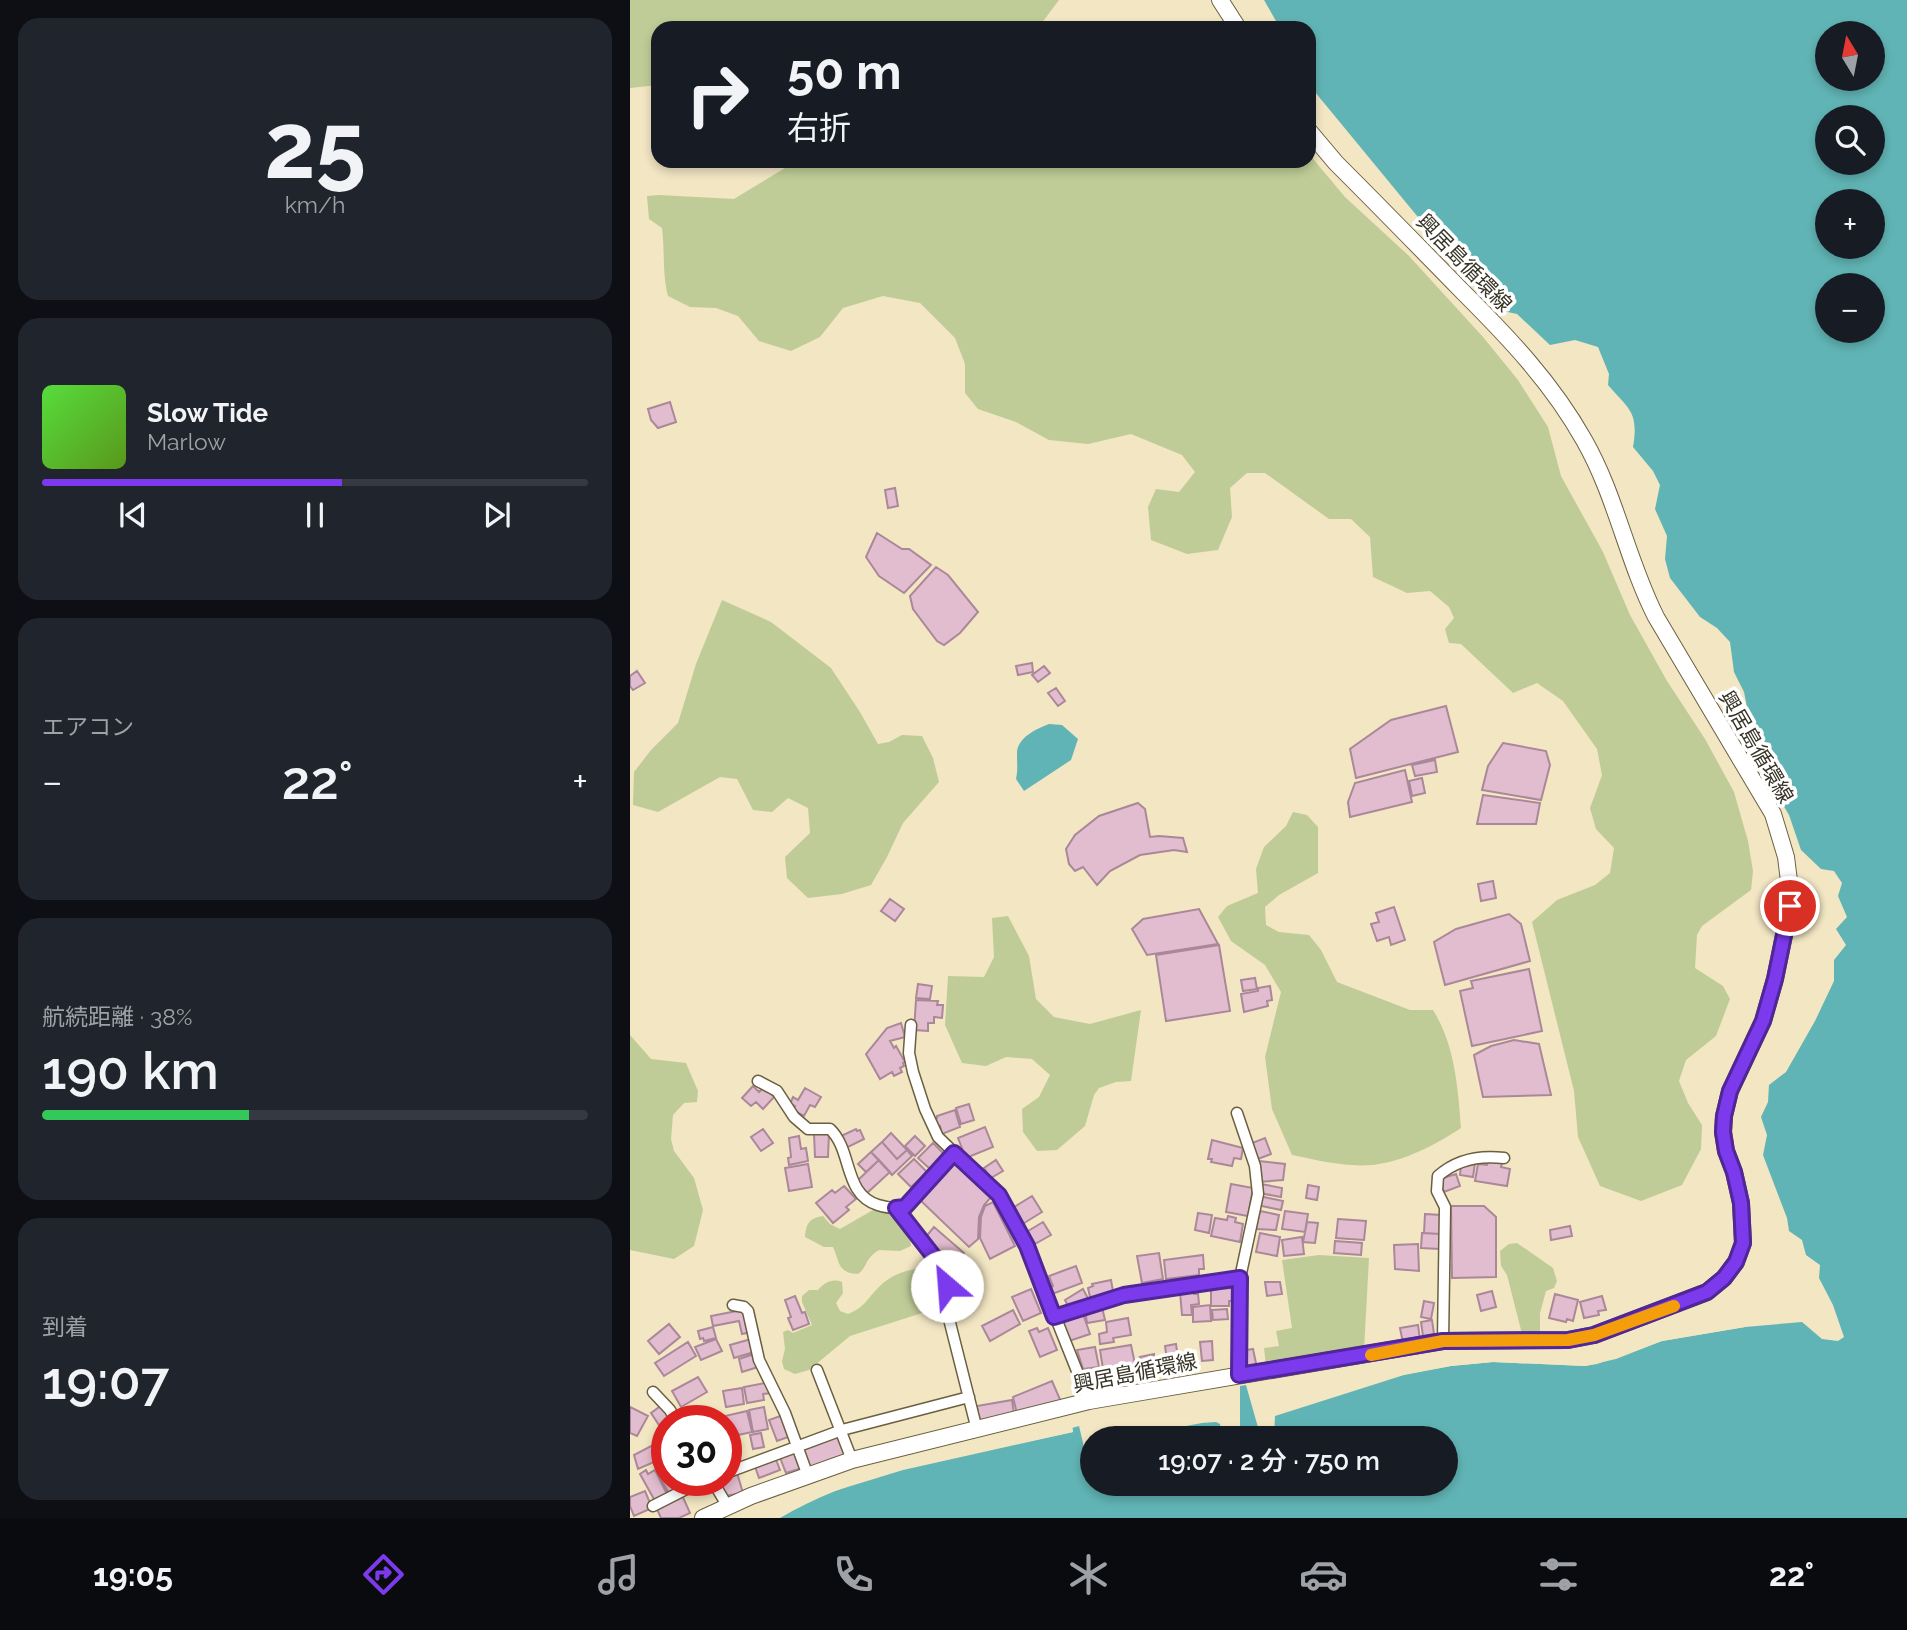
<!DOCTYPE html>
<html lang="ja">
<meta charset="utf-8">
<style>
:root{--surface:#171b24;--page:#20242c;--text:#f1f3f6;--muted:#9ea1a6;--line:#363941;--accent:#7c3aed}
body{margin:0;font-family:Raleway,"Noto Sans JP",sans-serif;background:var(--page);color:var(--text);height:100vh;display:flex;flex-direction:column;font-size:26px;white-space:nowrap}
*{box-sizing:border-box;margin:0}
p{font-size:23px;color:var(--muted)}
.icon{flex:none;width:38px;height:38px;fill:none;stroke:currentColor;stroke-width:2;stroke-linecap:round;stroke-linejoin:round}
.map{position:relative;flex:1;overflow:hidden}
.sheet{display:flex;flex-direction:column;gap:18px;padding:18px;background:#0d0f14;width:630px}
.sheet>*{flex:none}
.hud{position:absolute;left:21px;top:21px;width:665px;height:147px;border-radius:21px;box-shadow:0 4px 10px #0003;background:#171b24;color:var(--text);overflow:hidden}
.needle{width:46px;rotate:350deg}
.buttons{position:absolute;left:1185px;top:21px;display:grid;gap:14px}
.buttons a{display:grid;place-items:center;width:70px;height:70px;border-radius:50%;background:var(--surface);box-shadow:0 4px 10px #0003;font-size:35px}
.speed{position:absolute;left:21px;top:1405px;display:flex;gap:14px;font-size:35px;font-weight:700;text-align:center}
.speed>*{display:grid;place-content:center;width:91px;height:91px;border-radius:50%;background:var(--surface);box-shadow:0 4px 10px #0003;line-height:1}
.speed .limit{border:10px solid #d22;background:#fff;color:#111}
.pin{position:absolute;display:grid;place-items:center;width:60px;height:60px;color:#fff;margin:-30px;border:4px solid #fff;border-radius:50%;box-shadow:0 2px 7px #0007}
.me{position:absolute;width:77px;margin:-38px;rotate:333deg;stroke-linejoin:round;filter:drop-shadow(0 0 5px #0008)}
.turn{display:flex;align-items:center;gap:24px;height:147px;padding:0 21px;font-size:32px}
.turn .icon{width:91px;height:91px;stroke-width:2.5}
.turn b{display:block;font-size:49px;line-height:60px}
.big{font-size:52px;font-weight:600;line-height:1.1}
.sheet .tile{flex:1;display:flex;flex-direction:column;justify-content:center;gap:10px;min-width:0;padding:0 24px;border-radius:21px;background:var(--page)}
.sheet .dial{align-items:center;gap:0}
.dial b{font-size:91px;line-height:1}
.song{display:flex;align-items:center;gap:21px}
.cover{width:84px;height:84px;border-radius:10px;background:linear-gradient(135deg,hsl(110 70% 55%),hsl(90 70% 35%))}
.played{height:7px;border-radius:4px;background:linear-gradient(90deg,var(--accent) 55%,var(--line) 55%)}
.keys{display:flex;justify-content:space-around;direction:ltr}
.heat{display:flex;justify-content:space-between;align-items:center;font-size:38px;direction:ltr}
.charge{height:10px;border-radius:5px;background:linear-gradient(90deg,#34c759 38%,var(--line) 0)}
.trip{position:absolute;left:450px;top:1426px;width:378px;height:70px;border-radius:35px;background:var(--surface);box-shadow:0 4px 10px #0003;font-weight:600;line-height:70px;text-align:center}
.menu{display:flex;height:112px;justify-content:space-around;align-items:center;background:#090b0e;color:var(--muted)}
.menu .icon{width:49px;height:49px}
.menu .active{color:var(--accent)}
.menu b{font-size:32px;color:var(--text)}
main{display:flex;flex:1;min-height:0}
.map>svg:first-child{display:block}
</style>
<main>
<section class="sheet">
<div class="tile dial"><b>25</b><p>km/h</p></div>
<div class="tile">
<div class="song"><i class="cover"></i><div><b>Slow Tide</b><p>Marlow</p></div></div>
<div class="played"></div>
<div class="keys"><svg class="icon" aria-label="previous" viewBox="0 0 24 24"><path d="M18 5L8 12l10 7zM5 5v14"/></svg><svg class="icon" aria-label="pause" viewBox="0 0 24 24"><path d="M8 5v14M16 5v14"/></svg><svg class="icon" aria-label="next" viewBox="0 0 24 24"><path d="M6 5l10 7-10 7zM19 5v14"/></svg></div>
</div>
<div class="tile"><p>エアコン</p>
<div class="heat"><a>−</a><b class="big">22°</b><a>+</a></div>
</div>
<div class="tile"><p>航続距離 · 38%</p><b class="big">190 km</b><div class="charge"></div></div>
<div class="tile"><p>到着</p><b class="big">19:07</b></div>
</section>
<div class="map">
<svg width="1277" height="1518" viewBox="0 0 1277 1518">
<rect width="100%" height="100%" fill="#f2e6c3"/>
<path fill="#c0cc97" d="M0,0H429L408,28H28V85L0,88Z
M679,154L715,197L779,256L853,337L888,380L918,427L931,476L973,552L1000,615L1037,681L1075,739L1104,792L1118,841L1123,871L1121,890L1072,926L1067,935L1065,968L1093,986L1100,999L1086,1036L1056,1060L1049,1081L1058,1103L1072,1125L1071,1149L1052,1185L1011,1201L970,1186L948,1137L944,1091L902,922L927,900L965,885L980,873L984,848L966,829L960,808L972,775L967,749L933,701L907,683L883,693L831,644L819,643L815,629L824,618L819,607L800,591L777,593L743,577L740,537L721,519H699L635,473H617L600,488L602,517L588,550L557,554L521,540L518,507L526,489L549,492L565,472L552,455L501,434L458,444L419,440L386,422L348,409L335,393V364L325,338L290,303L253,296L213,308L190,337L161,351L129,341L108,316L86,308L60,307L38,296C32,273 35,251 32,228L19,219L17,196L29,195L104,199L155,168L160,161H679Z
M92,600L141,622L201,668L230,712L248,744L259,742L272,735L292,736L303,758L309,782L273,823L257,857L241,885L212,894L178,898L157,878L155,857L180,833L178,808L158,798L142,812L123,810L107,779L90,777L28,812L3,805L4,772L21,750L48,723L66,664Z
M663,812L677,815L688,827V873L649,895L635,907L636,925L649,932L679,935L691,950L707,982L780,1010H803C825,1045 828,1088 831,1128C801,1148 760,1169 722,1165C702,1164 682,1159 662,1155L642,1109L635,1057L651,992L635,965L601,941L588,917L597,906L628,893L626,869L634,847L656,826Z
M378,916L399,956L406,999L424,1017L460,1024L511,1010L501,1081L486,1082L469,1088L464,1095L455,1126L427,1150L407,1151L393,1132L392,1109L409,1097L420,1075L402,1059L376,1057L356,1066L332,1063L315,1025L318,976L354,977L364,957L362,918Z
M0,1035L21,1059L56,1063L68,1091L67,1102L54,1103L43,1115L41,1139L44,1151L64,1178L73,1210L64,1246L44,1259L0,1250Z
M243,1210C264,1210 280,1225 281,1246L270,1251L249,1250C234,1259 238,1267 228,1274C207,1273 210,1262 203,1247H194L175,1237C176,1224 179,1218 193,1216L200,1224L210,1229Z
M887,1243L923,1268L927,1281L924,1288L916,1291L910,1313V1333L892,1334L877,1275L871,1266L870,1251L879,1244Z
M689,1255L739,1258L734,1350L636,1366L634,1348L649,1346L646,1331L662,1328L652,1260Z
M289,1268L301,1271L306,1277L302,1306L292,1313L220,1336L179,1370L165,1374L154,1369L152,1361L155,1349L153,1332L158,1330L163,1333L182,1325L172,1302V1296L179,1290H188C194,1283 202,1278 212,1282L213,1293L206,1303L210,1311L218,1314C234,1308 237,1299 248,1288C259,1276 273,1271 289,1268Z"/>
<path fill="#61b4b5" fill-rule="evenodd" d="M634,0H1277V1518H150C233,1468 348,1453 443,1432L442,1428L449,1426L459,1468H462V1484H816V1438H642L644,1437L645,1416L774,1375L821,1366L863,1362L955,1366L986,1359L1032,1341L1115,1327L1172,1322L1192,1339L1208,1341L1214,1337L1203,1305L1189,1278L1190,1265L1176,1255L1172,1240L1159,1231L1157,1218L1133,1155L1137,1135L1131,1117L1138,1102L1139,1085L1156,1072L1185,1021L1204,981V960L1216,945L1206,929L1217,917L1208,896L1212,883L1204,871L1191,869L1171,850L1159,815L1128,762L1129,742L1121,727L1114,692L1104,672L1100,642L1087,628L1070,617L1040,578L1035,559L1037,536L1025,509L1030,485L1023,471L1003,447C1009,412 999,409 978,385L979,374L968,347L945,340L920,345L887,314L873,311L848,290L685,92L679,81V28H650ZM1197,33H1242V79H1197ZM1197,117H1242V163H1197ZM1197,201H1242V247H1197ZM1197,285H1242V331H1197Z
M419,724L432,725L448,739L441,760L394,791L386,779C388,770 387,764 387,755C386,738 406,729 419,724Z
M616,1385L631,1438H610V1386Z
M586,1422L590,1424L592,1438H493L572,1423Z"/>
<path fill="#f2e6c3" d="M1124,1322L1115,1327L1032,1341L967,1364L955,1366L863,1362L821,1366L750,1379L820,1362L863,1358L955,1362L967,1360L1031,1338Z
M442,1424L443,1432L273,1470L198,1493L151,1513L197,1490L272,1466L439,1429Z"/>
<path fill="#e2bdcf" stroke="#ab8899" stroke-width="2" d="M40,402L46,422L28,428L21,420L18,409Z
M265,488L268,506L258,508L255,490Z
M247,533L272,549H279L301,565L274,593L249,576L236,557Z
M306,567L318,575L348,612L330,633L314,645L307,641L283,609L280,596Z
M402,663L403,672L388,675L386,666Z
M414,666L420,673L408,682L402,675Z
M7,671L15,683L3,690L0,686V676Z
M426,688L435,701L428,706L418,693Z
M816,706L828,752L726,778L720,749L761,720Z
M873,743L916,751L920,765L911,800L852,790L858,766Z
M805,760L807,772L785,776L782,765Z
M775,770L782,802L720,817L718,802L725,783Z
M792,778L795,793L782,796L779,781Z
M853,795L910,803L906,824H847Z
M508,803L515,809L520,837L529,836L553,838L557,852L544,850L510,855L480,871L467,885L453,867L445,871L439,864L436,849L445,835L469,816Z
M863,881L866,898L851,901L848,884Z
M260,899L274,909L265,921L251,911Z
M764,907L775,940L761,945L759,937L747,941L741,924L749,922L746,913Z
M569,909L588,944L517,955L502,929L513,919Z
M879,914L891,924L900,961L815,985L804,942L826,929Z
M589,945L600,1011L536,1021L526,955Z
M899,969L912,1031L842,1046L830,991L843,988L841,981Z
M625,978L627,989L613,991L611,980Z
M288,984L302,986L300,999L286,998Z
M640,986L642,1000L637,1001L638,1006L614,1012L611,994L628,991V988Z
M286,1000L308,1001L307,1005H313L312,1018L304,1017V1023H298V1031L284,1030Z
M271,1023L275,1037L260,1041L264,1048L266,1046L275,1062L273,1063L274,1066L270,1068L272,1072L264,1076L262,1072L250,1079L236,1054L257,1028Z
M884,1040L909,1044L921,1095L853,1097L844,1055L861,1046Z
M123,1086L129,1092L134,1087L144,1097L133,1109L126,1102L121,1106L112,1098Z
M175,1088L191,1097L185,1107L180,1105L174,1116L163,1110L165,1106L160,1104L163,1097L168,1100Z
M339,1104L344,1120L331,1124L326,1108Z
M325,1110L330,1127L312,1134L310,1126L306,1127L304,1119L307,1118V1116Z
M355,1127L363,1147L336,1158L328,1138Z
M133,1129L143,1143L131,1151L121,1137Z
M226,1129L227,1131L230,1130L234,1139L216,1148L211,1136Z
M199,1133L198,1157H185L184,1134Z
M261,1133L277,1150L267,1159L252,1142Z
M169,1136L171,1149L176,1148L178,1161L159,1165L158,1158L161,1157L159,1138Z
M285,1136L295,1146L285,1156L275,1146Z
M635,1138L641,1154L628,1159L622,1143Z
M582,1140L613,1148L611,1159L604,1158L602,1166L581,1162L582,1159H578Z
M252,1142L267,1159L277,1150L282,1156L262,1175L241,1152Z
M303,1143L314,1154L300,1169L288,1158Z
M241,1152L249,1160L236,1172L228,1164Z
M284,1159L297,1172L281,1187L268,1174Z
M249,1160L260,1172L237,1193L226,1182Z
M366,1160L373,1171L361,1178L354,1168Z
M629,1161L655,1164L653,1180L628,1182Z
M858,1161L872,1163L871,1167L880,1169L877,1186L845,1181L848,1164L857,1165Z
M323,1162L362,1196L354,1205L349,1217L348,1239L339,1247L289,1199Z
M845,1163L843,1177L830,1175L831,1166Z
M178,1164L182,1187L159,1191L155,1168Z
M826,1174L830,1186L814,1192L810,1179Z
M601,1184L623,1188L618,1216L596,1212Z
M631,1184L652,1188L651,1197L629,1193Z
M678,1185L689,1187L687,1200L676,1198Z
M214,1186L226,1199L216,1207L219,1210L203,1223L186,1203L202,1190L205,1193Z
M402,1196L412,1212L391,1225L381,1209Z
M629,1196L653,1201L651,1210L627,1205Z
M363,1202L385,1246L360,1259L350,1238L351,1217L355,1206Z
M821,1206H854L866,1217V1277L822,1278Z
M630,1211L649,1215L646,1230L626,1229Z
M655,1211L678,1214L675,1232L652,1229Z
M568,1213L582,1215L579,1233L565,1230Z
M795,1214L811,1215L810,1234L794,1233Z
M598,1216L606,1218L605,1222L613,1224L610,1242L581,1236L585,1218L597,1220Z
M708,1219L736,1221L734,1240L706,1238Z
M413,1222L421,1235L405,1244L398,1231Z
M677,1222L688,1223L685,1243L673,1242Z
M940,1226L942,1236L921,1240L920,1230Z
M304,1227L334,1253L325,1263L321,1260L316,1266L307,1258L311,1253L294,1239Z
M630,1233L650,1237L647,1256L626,1252Z
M792,1233L811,1234L810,1249L791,1248Z
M672,1237L674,1254L654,1256L652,1240Z
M705,1241L732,1243L731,1255L704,1253Z
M788,1244L789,1271L765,1269L764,1245Z
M529,1253L533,1279L512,1283L507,1256Z
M573,1255L574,1269H569V1275L536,1279L534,1260Z
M446,1266L452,1283L422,1294L419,1288L423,1286L419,1276Z
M337,1272L340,1285L324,1288L322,1280L328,1279L327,1274Z
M481,1280L484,1297L461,1301L458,1288L463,1286L462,1284Z
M635,1282H650L652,1294L637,1296Z
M605,1288V1301H599V1306H581V1289Z
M401,1289L411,1313L393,1321L382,1297Z
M453,1289L461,1304L440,1310L435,1300Z
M563,1290L564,1294H568L569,1304L561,1305L562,1315H552L550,1292Z
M862,1291L866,1307L851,1311L847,1295Z
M925,1294L948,1300L943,1321L937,1319L936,1322L919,1318Z
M165,1296L172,1313L175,1312L179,1324L163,1330L158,1318L161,1317L155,1300Z
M972,1296L976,1310L968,1311L969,1315L954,1318L950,1302Z
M794,1301L804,1303L801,1319L791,1317Z
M580,1305L581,1321L563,1322V1307Z
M472,1307L475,1320L457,1323L455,1310Z
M597,1309L598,1319L583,1320L582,1310Z
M112,1310L121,1332L112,1334L109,1321L83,1326L81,1316Z
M383,1310L390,1324L360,1341L352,1326Z
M452,1311L460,1334L439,1341L431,1318Z
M498,1318L501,1335L483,1338L484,1342L470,1344L469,1334L477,1332L476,1322Z
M802,1320L804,1334L793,1336L791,1322Z
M39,1324L50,1337L29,1354L18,1341Z
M788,1325L790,1340L773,1343L770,1328Z
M83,1327L86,1338L74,1341L73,1338L70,1339L68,1331Z
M407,1328L409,1332L418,1328L427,1350L410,1357L399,1331Z
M86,1339L92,1351L71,1360L65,1347Z
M121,1339L124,1352L104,1358L100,1345Z
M582,1341L583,1360L572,1361L570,1342Z
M58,1342L66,1356L34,1376L25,1363Z
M546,1344L549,1365L538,1367L535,1346Z
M501,1345L505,1364L473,1369L470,1350Z
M465,1347L469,1367L453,1369L447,1350Z
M623,1349L627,1368L614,1370L611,1351Z
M124,1354L128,1367L112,1372L109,1359Z
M524,1354V1358L530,1357L533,1370L510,1375L507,1360L511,1359L510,1357Z
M468,1368L477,1393L466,1396L457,1372Z
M68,1377L77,1392L51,1407L42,1391Z
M422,1381L432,1404L387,1414L383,1397Z
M140,1382L142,1393L133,1394L134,1400L117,1403L114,1387Z
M112,1388L114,1404L96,1407L93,1391Z
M382,1400L384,1414L349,1421L347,1406Z
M32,1405L40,1417L29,1425L21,1413Z
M0,1407L18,1416L7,1436L0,1433Z
M134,1407L138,1429L123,1432L119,1410Z
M117,1411L122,1432L99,1437L98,1430L96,1431V1421L91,1420L95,1419V1416Z
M153,1415L161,1436L147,1441L139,1420Z
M131,1433L134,1447L123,1449L120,1435Z
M210,1434L217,1455L177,1468L170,1447Z
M23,1445L31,1459L8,1469L4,1455Z
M166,1449L172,1468L156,1473L149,1455Z
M145,1457L150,1470L129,1478L124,1464Z
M34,1466L37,1480H43L49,1490L40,1495L26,1471Z
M16,1470L18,1474L25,1470L37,1494L25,1501L10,1474Z
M107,1473L113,1493L94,1496L91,1480H96V1475Z
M15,1491L22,1508L4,1516L0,1506V1497Z
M52,1495L60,1513L49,1518H31L26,1507Z"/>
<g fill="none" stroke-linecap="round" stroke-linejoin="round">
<defs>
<path id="minor" d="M281,1025L279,1053L283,1072L295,1109L308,1137L369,1196L397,1246L459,1401
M128,1081L147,1091L164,1117L178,1129H200C223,1151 213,1194 248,1205C258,1208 266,1209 275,1207L324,1153
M607,1113L625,1166L628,1194L610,1278L609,1375
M266,1208L312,1267L317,1286V1311L347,1430
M103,1305L114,1307L118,1311L129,1360L155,1413L178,1476
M424,1316L494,1295L610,1278
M813,1341L815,1207L807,1191L808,1176C827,1159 849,1155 874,1158
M187,1370L222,1460
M23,1392L40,1410L46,1421
M96,1473L212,1430L339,1397
M82,1480L98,1507
M23,1506L74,1480"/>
<path id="secondary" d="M590,0L608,28
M73,1518L121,1496L222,1460L459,1401L813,1341L938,1340L964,1335L1077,1292L1094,1278L1106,1262L1113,1243L1111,1203L1104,1172L1096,1151L1093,1132L1094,1116L1100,1091L1133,1021L1145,979L1160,906L1159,881L1156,857L1143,814L1026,617C997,560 986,496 954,440C922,383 879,338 833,292C791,249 749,206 706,163L679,131"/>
</defs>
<use href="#minor" stroke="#6a6041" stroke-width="13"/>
<use href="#secondary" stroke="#6a6041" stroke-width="18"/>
<use href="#minor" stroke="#fff" stroke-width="10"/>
<use href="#secondary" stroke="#fff" stroke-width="16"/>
</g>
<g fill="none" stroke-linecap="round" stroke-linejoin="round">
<defs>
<path id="route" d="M317,1286L312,1267L266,1208L275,1207L324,1153L369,1195L397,1246L424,1317L494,1295L610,1278L609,1375L813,1341L938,1340L964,1335L1077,1292L1094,1278L1106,1262L1113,1243L1111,1203L1104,1172L1096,1151L1093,1132L1094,1116L1100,1091L1133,1021L1145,979L1160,906"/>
</defs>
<use href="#route" stroke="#51269a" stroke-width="18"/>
<use href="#route" stroke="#7c3aed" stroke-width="12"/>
<path stroke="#f59e0b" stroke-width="12" d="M741,1355L813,1341L938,1340L964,1335L1044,1306"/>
</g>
<g text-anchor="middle" stroke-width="7" stroke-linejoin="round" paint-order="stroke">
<g font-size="21" fill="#383426" stroke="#fff">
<text transform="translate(834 263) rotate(46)" y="7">興居島循環線</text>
<text transform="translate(1126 747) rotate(60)" y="7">興居島循環線</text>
<text transform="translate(505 1373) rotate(-11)" y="7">興居島循環線</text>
</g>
</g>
</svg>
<div class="buttons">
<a><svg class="needle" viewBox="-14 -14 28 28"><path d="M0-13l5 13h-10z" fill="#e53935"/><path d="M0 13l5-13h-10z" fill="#9ea1a6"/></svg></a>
<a><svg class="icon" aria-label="search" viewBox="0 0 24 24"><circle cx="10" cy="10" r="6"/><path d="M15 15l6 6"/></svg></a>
<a>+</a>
<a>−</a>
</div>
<div class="speed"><div class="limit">30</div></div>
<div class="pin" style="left:1160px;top:906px;background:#d93025"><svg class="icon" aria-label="arrive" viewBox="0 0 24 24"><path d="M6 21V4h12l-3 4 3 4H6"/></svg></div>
<svg class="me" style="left:317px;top:1286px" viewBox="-20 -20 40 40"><circle r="19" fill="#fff"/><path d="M0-13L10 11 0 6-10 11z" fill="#7c3aed"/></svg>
<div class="trip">19:07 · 2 分 · 750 m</div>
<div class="hud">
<div class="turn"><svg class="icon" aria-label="right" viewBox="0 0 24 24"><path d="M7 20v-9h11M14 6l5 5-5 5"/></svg><div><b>50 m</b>右折</div></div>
</div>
</div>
</main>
<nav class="menu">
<b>19:05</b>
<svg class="icon active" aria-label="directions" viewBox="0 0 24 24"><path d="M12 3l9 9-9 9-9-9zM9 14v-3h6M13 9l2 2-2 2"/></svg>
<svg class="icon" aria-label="music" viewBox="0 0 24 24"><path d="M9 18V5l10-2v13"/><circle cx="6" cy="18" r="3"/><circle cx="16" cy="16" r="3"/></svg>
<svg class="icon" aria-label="phone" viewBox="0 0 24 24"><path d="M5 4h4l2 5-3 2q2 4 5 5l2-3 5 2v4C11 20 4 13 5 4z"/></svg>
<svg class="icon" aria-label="climate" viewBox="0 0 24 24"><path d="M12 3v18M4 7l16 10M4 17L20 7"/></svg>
<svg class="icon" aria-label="car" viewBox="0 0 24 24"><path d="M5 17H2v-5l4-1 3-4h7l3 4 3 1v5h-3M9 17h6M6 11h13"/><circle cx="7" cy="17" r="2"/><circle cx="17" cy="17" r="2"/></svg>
<svg class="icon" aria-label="filters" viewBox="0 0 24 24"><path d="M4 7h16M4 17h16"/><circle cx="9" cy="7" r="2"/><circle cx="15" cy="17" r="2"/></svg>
<b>22°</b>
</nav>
